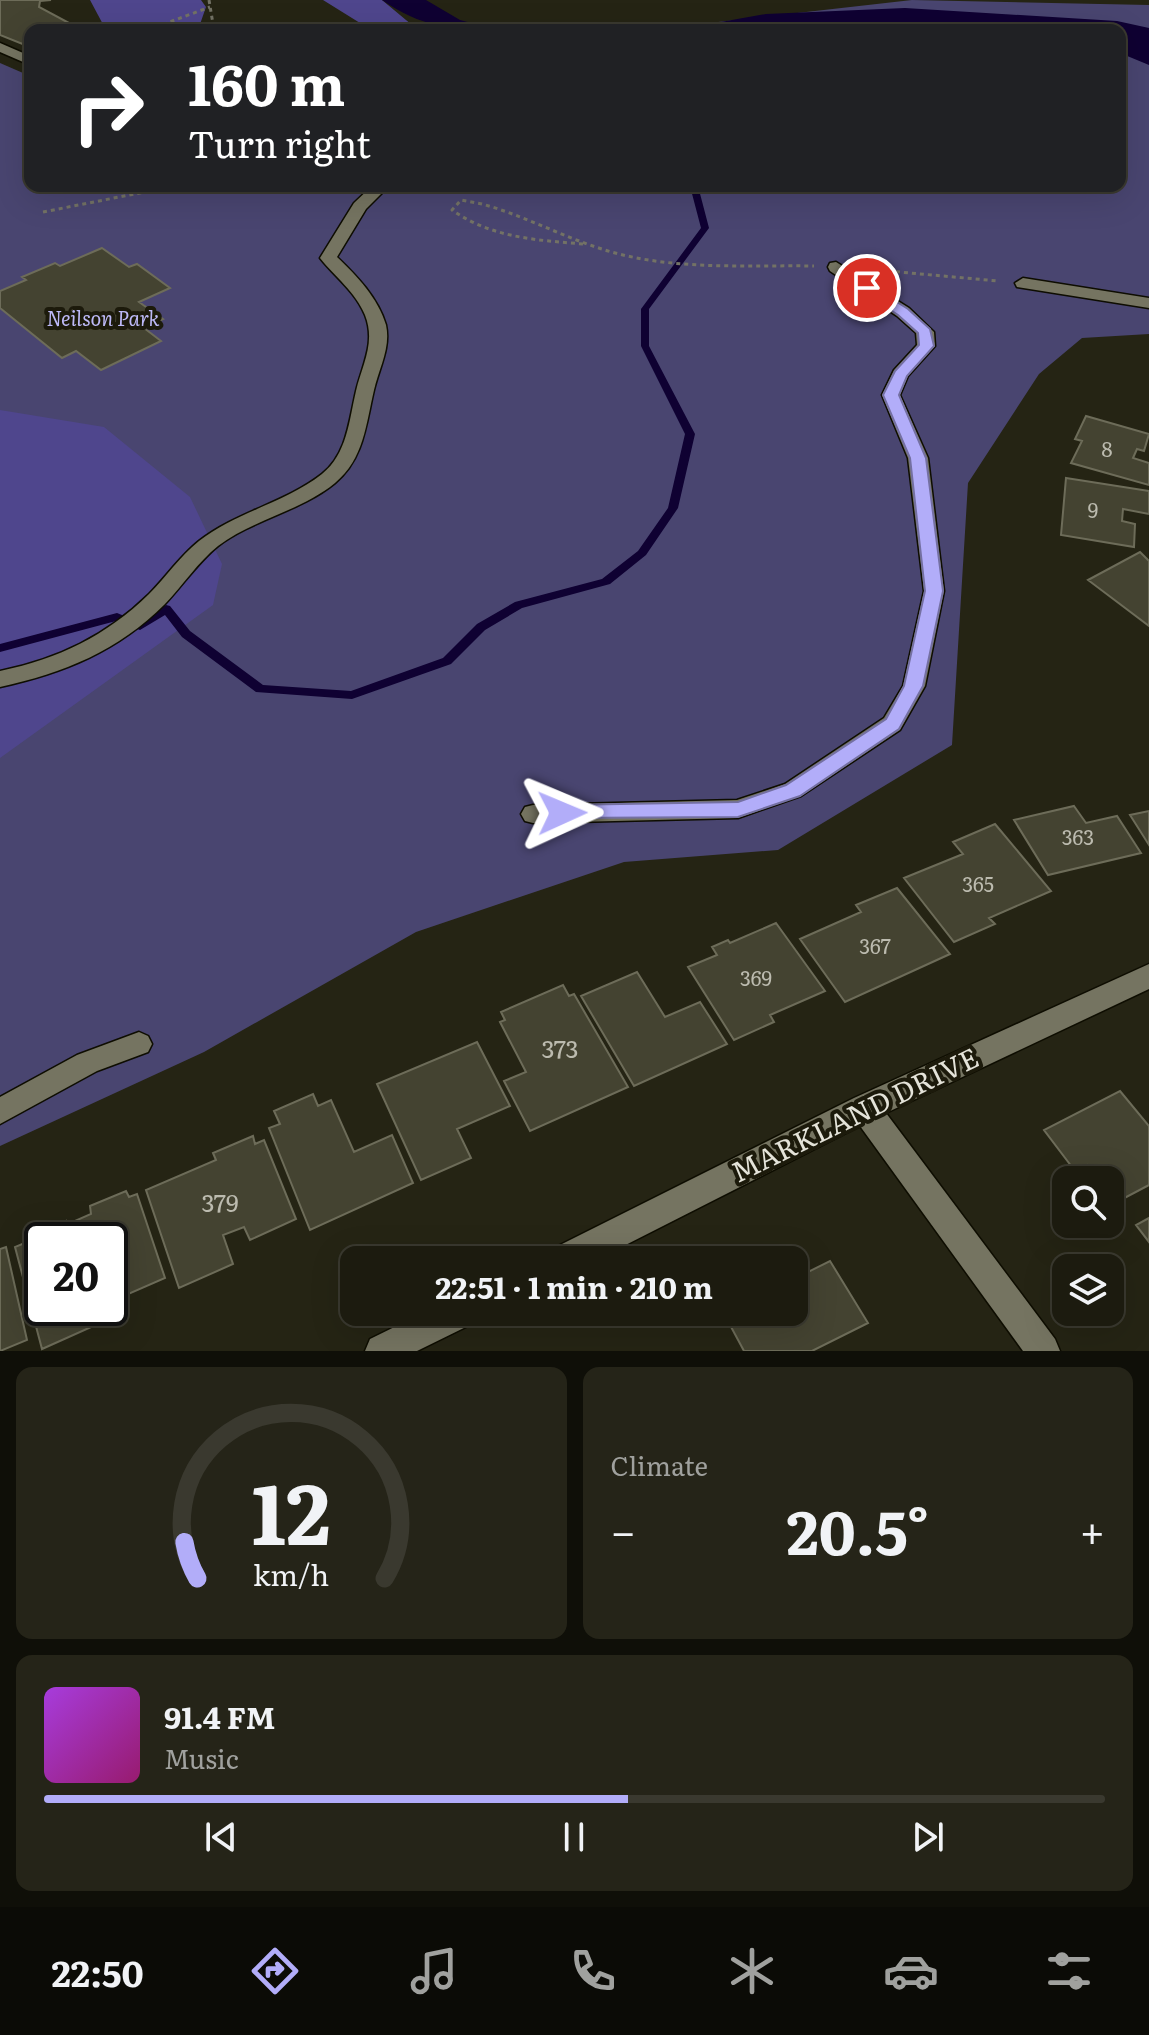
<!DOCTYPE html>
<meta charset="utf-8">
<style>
:root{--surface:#1c1b0f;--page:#252418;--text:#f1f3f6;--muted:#a0a19e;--line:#3a392f;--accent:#b2adf9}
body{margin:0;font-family:Literata,serif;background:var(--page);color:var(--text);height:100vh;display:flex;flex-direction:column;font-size:30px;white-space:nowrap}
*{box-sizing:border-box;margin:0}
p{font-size:26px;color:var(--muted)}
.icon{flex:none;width:44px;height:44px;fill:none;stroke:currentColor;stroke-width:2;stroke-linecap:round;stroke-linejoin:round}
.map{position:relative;height:1351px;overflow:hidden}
.side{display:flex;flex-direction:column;gap:16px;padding:16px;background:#0f0f08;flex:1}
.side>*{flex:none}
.guide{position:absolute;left:24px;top:24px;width:1102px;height:168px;border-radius:16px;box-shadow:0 8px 32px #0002,0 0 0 2px var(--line);background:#202124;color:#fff;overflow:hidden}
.buttons{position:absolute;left:1052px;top:1166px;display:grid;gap:16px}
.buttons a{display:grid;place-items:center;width:72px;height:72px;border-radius:16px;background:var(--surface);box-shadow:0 8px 32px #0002,0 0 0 2px var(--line);font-size:40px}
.speed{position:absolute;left:24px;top:1222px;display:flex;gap:16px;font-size:40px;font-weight:700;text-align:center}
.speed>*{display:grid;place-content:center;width:104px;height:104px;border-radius:50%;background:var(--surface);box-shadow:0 8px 32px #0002,0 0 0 2px var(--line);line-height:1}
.speed .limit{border:4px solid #111;border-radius:12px;background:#fff;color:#111}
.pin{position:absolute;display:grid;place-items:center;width:68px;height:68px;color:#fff;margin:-34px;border:4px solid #fff;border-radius:50%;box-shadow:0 2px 8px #0007}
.me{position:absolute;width:88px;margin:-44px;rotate:89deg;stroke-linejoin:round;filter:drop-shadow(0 0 6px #0008)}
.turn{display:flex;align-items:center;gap:28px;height:168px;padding:0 32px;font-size:36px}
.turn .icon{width:104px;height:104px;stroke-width:2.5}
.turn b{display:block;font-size:56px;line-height:68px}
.big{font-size:60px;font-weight:700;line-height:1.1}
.side .widget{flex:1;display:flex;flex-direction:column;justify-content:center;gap:12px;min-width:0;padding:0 28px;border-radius:16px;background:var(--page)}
.side .dial{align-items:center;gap:0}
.dial svg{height:208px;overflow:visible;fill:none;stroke:var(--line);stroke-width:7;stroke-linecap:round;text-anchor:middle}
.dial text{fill:var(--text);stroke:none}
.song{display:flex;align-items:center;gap:24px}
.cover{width:96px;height:96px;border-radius:12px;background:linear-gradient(135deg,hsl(280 70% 55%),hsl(320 70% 35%))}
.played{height:8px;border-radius:4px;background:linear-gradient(90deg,var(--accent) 55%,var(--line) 55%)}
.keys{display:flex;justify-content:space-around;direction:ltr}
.heat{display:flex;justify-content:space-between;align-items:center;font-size:44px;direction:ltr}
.side .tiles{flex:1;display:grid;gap:16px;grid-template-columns:1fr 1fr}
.widget:last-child{grid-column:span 2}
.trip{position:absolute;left:340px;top:1246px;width:468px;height:80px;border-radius:16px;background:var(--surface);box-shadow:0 8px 32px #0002,0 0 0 2px var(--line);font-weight:700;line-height:80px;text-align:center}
.tabs{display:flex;height:128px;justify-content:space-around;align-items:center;background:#0b0b06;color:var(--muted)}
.tabs .icon{width:56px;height:56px}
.tabs .on{color:var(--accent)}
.tabs b{font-size:36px;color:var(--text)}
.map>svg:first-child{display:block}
</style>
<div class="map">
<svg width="1149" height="1351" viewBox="0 0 1149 1351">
<rect width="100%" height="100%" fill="#252414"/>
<path fill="#494570" d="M912,0L1149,5V334L1082,338L1039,374L968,483L952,745L778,850L624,862L416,932L204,1052L0,1146V63L30,76V186H1120V30H648Z"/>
<path fill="#4f468d" d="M90,0H201L206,7L198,30H106Z
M323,0H382L418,30H354L360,23Z
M0,410L104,427L190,497L222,564L213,605L0,758Z"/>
<path fill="#0f0132" d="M382,0H426L460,20L498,30C451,30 421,27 382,0Z
M905,8L1117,21L1149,28V65L1120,53V30H676L766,14Z"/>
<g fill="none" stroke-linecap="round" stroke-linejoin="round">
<path fill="#0f0132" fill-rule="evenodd" d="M690,186H698L709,228L649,309V346L695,434L678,508L646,555L610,584L522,608L485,630L451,664L352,699L256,692L182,637L165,615L140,630L116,621L0,652V644L117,613L139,622L166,605L170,606L190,631L263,685L351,691L443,658L477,624L515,602L602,579L638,551L668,508L685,434L641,346V309L701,228Z"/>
</g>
<path fill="#444331" stroke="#6d6c59" stroke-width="2" d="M0,0H51L40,1L39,7L82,30H30V47L0,35Z
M102,248L129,267L137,264L170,288L139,302L163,319L144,328L161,341L101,370L76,351L62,358L0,308V291L26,280L22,277L55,263L60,266Z
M1086,416L1149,434L1144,451L1137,449L1133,458L1149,463V485L1071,463L1082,441L1075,439Z
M1066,478L1149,491V514L1123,509L1122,521L1135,524L1134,547L1061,535Z
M1140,552L1149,561V626L1088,580Z
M1074,806L1086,823L1117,816L1141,853L1048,875L1014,820Z
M1149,811V845L1130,815Z
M995,824L1051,891L989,918L995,924L954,942L904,878L963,854L953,842Z
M897,888L950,954L845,1002L800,939L861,912L856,905Z
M776,923L825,991L770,1015L774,1022L734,1040L688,967L717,955L712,947L728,940L730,943Z
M637,972L665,1017L700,1002L727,1044L634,1086L581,996Z
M563,985L569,996L574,994L628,1087L530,1131L504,1081L526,1072L500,1022L505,1020L501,1012Z
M477,1042L510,1106L457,1129L471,1158L421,1180L377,1084Z
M1120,1091L1149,1126V1185L1117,1202L1110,1194V1180H1099L1087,1165L1075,1171L1044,1130Z
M313,1094L318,1106L331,1100L354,1152L392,1135L413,1183L310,1230L269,1128L280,1124L274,1111Z
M253,1136L255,1144L264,1140L296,1219L250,1240L244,1227L223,1235L233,1264L179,1288L146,1190L216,1160L213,1153Z
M126,1191L129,1197L137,1194L165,1278L117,1299L113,1286L110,1287V1240H42V1308H93L98,1324L42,1349L15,1247L58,1229L57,1224L66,1221V1225L91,1214L90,1206Z
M1149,1218V1242L1136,1225Z
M6,1247L27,1340L0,1351V1249Z
M830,1261L868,1323L812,1351H744L723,1312H794V1279Z"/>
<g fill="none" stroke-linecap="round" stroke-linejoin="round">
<defs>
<path id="service" d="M0,43L30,56V65L0,52Z
M372,186H389L366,209L337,257C357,276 378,298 386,325C391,348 379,368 374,390C366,424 364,459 335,483C301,511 254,519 218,546C198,562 183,585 165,604C118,651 64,673 0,687V671C58,659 106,636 149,594C166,577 180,556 199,541C236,512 285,503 322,474C347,454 349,421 356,391C362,365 376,343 365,315C355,291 335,277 320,258L354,203Z
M836,262L909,308L934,332L935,346L908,376L900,395L928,458L944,591L925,686L900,730L801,796L738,818L533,823L525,821L521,814L525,807L533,805L737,800L785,784L884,718L903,686L924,591L908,458L882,395L894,370L917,345L916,333L897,316L830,271L828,267L830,263Z
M1023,278L1149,298V308L1017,287L1015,283Z
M139,1032L148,1036L152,1044L148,1052L97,1071L0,1124V1097L77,1055Z"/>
<path id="minor" d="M1149,964V989L886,1113L1055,1339L1060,1351H1023L860,1126L596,1260H547L552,1249L854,1098Z
M425,1312H477L472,1324L417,1351H365L370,1339Z"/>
</defs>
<use href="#service" stroke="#0e0d01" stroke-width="3"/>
<use href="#minor" stroke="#0e0d01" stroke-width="3"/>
<path stroke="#737265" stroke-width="3" stroke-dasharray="4 4" stroke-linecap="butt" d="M209,0L214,30
M148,30L210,7
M43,212L175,186
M583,244C536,240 492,238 452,210L461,200L482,204C529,217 572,242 619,254C682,270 750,265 814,266
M888,271L998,281"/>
<use href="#service" fill="#757461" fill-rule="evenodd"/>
<use href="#minor" fill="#757461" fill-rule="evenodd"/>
</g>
<path fill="#b2adf9" stroke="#7470a2" stroke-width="2" d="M867,283L908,309L930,329L934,346L907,376L899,395L926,458L943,591L923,686L899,729L800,796L738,817L555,818L553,813L555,808L562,805L738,802L786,785L886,719L904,686L925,591L910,458L883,395L895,371L919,345L918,333L898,315L862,291V285Z"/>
<g text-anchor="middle" stroke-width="8" stroke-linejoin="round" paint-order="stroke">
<g font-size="20" font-style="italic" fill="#bdb9f7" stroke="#1c1a0b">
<text x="103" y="326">Neilson Park</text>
</g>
<g font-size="20" fill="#bcbbaf">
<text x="1107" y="457">8</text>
<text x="1093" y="518">9</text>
<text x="1078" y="845">363</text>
<text x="978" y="892">365</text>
<text x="875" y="954">367</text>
<text x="756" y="986">369</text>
</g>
<g font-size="24" fill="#bcbbaf">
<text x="560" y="1058">373</text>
<text x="220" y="1212">379</text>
</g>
<g font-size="28" fill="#e4e3d9" stroke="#1c1a0b">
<text transform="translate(855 1115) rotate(-26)" y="10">MARKLAND DRIVE</text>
</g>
</g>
</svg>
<div class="buttons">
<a><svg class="icon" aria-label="search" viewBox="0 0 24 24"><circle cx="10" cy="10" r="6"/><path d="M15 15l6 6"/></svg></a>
<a><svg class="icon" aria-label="layers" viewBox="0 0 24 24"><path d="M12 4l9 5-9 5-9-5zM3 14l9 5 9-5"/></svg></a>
</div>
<div class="speed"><div class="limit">20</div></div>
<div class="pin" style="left:867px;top:288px;background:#d93025"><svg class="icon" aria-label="arrive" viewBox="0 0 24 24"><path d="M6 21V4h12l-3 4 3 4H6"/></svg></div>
<svg class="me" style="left:562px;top:813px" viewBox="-20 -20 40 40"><path d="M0-17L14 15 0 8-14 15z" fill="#b2adf9" stroke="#fff" stroke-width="4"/></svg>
<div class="trip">22:51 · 1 min · 210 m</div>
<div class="guide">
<div class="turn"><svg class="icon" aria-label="right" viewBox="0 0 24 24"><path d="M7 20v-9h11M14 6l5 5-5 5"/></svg><div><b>160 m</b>Turn right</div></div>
</div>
</div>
<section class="side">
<div class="tiles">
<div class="widget dial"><svg viewBox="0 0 100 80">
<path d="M14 69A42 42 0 1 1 86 69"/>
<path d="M14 69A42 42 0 0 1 9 55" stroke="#b2adf9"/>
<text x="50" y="56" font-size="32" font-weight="700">12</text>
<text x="50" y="72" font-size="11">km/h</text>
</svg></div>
<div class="widget"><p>Climate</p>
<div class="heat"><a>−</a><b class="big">20.5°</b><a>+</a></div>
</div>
<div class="widget">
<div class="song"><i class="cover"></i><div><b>91.4 FM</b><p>Music</p></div></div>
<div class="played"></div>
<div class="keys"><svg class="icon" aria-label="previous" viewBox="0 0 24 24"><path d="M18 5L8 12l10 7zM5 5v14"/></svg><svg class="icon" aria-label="pause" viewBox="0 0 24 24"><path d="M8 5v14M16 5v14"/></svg><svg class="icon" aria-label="next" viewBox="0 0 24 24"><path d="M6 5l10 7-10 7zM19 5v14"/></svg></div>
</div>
</div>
</section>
<nav class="tabs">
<b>22:50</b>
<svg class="icon on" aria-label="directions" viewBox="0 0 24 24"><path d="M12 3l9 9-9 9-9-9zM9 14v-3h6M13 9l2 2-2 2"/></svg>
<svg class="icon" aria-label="music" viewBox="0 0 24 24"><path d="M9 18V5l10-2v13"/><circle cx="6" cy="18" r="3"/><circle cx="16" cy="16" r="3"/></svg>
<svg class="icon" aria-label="phone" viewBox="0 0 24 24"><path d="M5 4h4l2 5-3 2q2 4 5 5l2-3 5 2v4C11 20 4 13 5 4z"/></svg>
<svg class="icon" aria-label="climate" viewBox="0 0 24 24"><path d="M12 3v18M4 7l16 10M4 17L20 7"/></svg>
<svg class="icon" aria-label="car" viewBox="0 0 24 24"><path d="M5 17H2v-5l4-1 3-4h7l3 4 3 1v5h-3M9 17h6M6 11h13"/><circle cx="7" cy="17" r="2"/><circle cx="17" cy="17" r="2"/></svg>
<svg class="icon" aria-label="filters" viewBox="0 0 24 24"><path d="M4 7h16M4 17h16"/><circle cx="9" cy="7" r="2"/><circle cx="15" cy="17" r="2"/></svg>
</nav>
